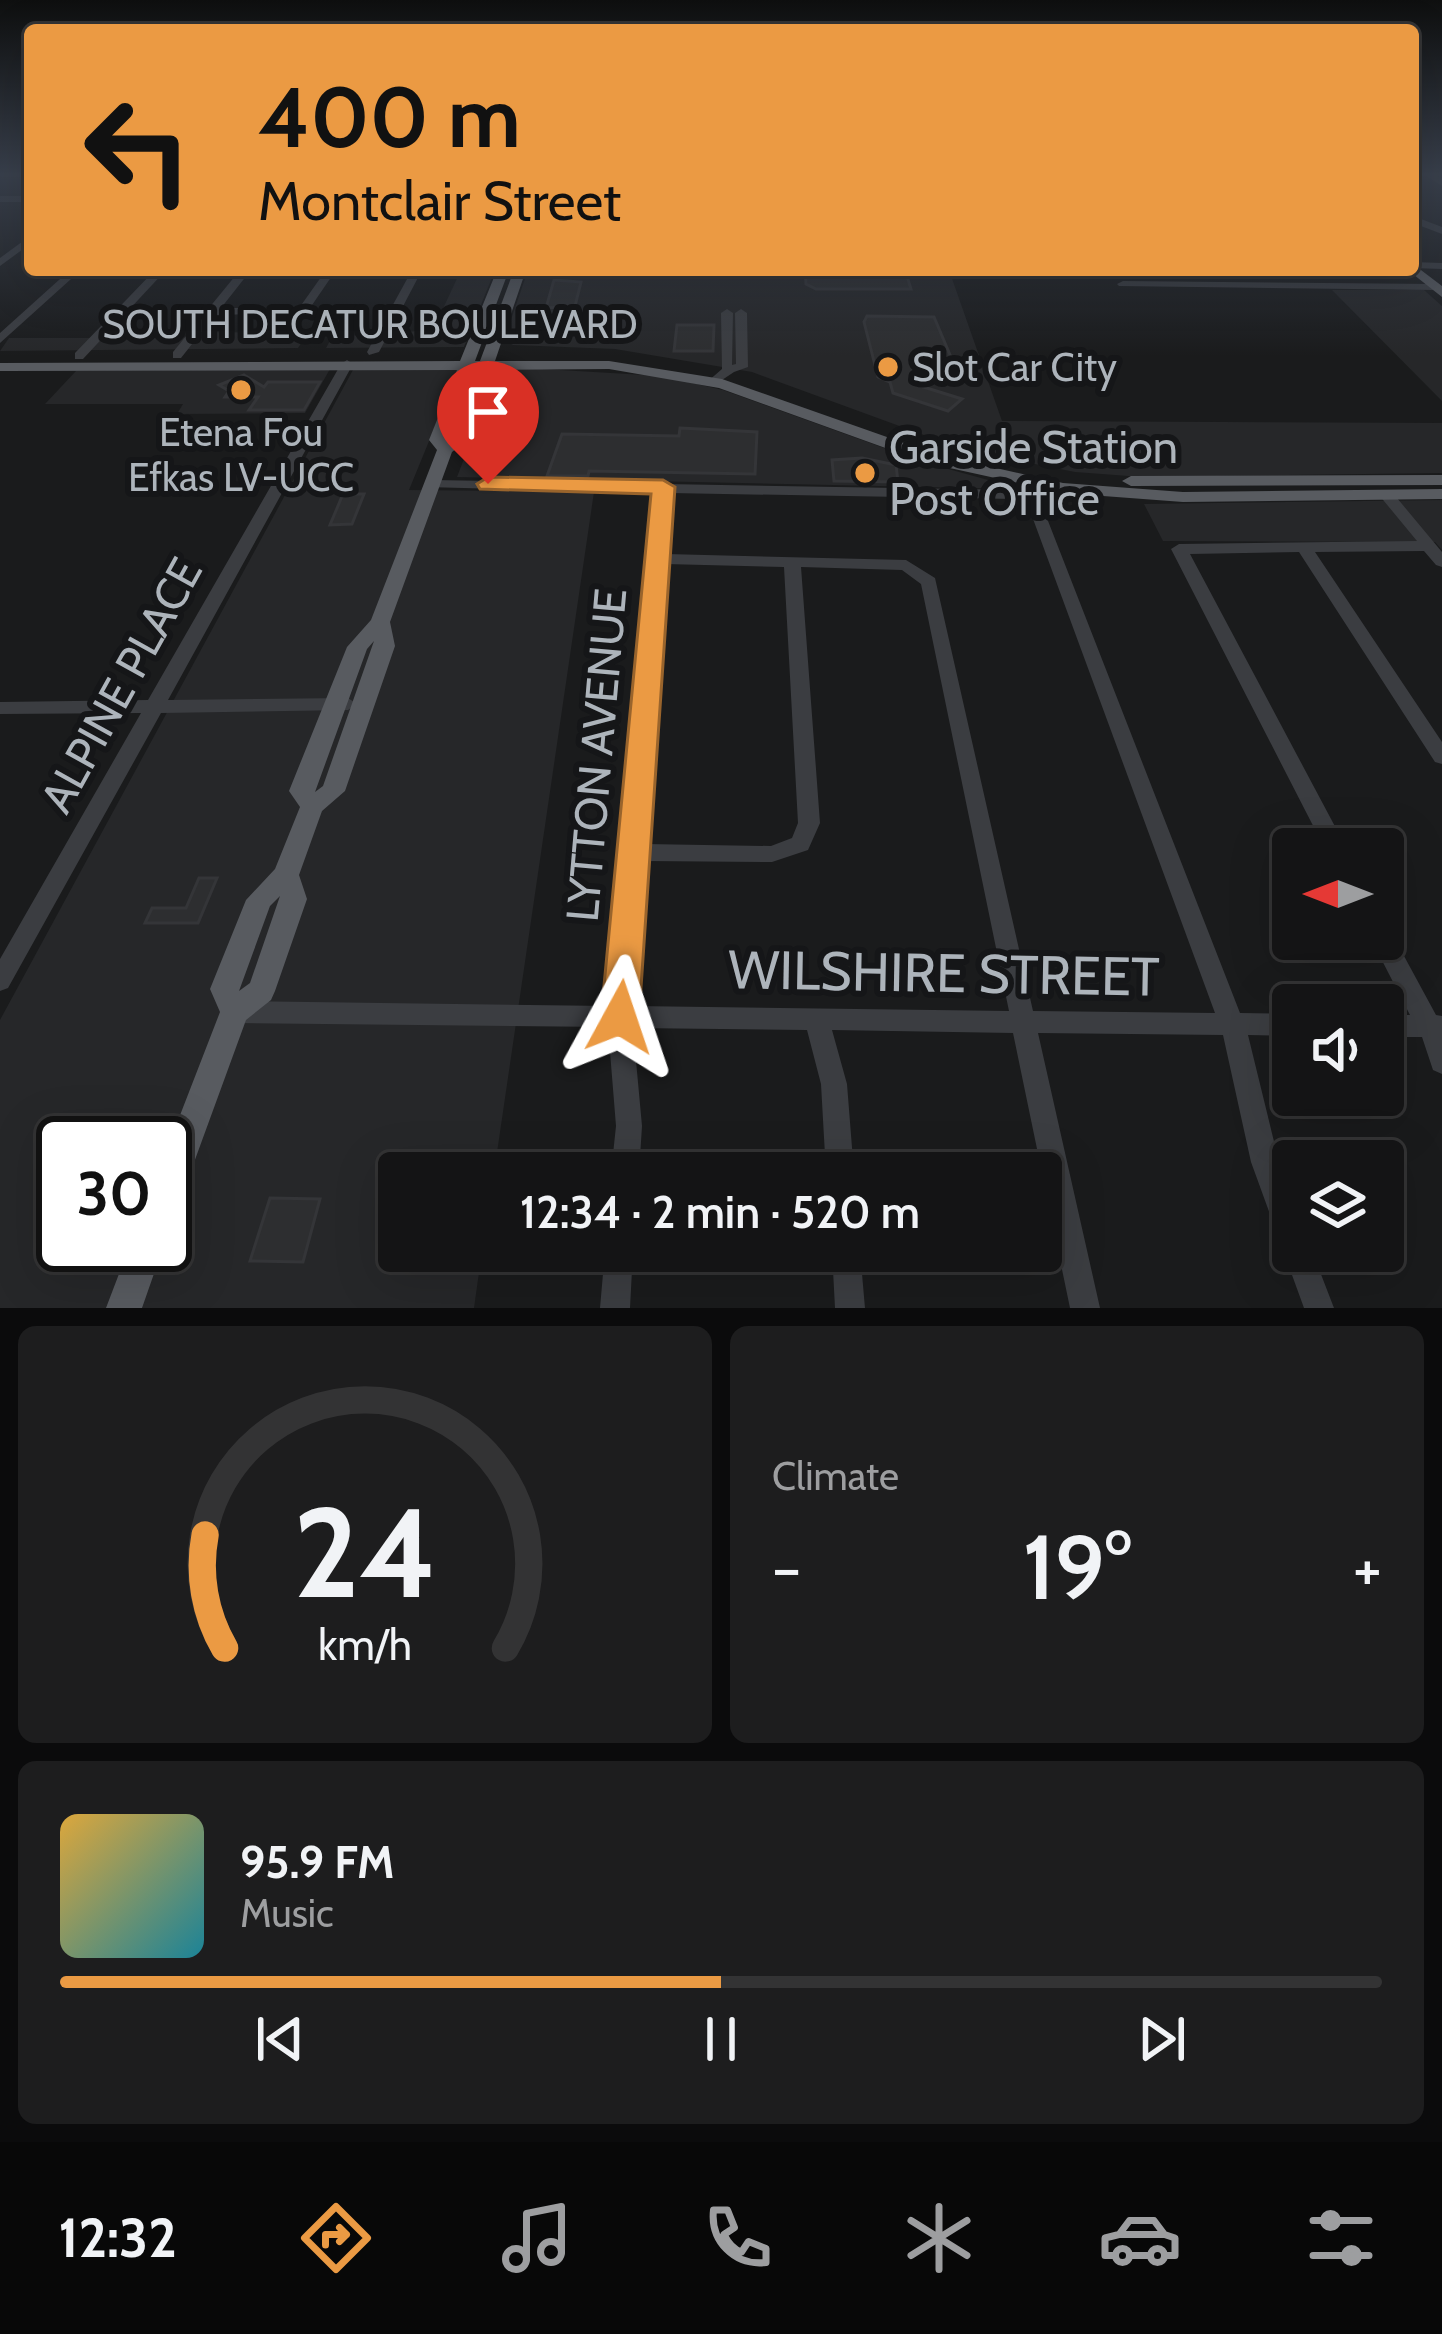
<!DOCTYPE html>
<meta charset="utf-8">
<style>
:root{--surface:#141415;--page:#1d1d1e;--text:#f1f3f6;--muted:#9d9ea0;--line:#333334;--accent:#eb9a43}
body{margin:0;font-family:Cabin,sans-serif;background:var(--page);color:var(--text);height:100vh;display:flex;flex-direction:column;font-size:45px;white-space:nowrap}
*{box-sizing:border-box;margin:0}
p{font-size:39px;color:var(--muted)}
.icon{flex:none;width:66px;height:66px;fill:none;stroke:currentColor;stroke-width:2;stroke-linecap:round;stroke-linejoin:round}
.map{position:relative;height:1308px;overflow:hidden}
.sheet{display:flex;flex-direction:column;gap:18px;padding:18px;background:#0b0b0c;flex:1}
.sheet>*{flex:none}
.banner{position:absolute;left:24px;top:24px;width:1395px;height:252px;border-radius:12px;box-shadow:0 12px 48px #0002,0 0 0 3px var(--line);background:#eb9a43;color:#111;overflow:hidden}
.needle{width:78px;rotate:270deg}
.buttons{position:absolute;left:1272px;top:828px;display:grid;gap:24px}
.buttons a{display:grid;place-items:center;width:132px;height:132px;border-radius:12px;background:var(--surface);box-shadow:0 12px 48px #0002,0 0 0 3px var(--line);font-size:60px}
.speed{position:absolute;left:36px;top:1116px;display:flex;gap:24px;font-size:60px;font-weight:700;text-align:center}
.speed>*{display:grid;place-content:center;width:156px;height:156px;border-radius:50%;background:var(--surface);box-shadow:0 12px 48px #0002,0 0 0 3px var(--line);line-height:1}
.speed .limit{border:6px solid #111;border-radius:18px;background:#fff;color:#111}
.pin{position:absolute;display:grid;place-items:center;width:102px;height:102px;color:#fff;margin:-123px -51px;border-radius:50% 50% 50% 0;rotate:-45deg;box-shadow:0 0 12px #0007}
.pin .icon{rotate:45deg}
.me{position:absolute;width:132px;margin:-66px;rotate:5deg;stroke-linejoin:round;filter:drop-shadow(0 0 9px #0008)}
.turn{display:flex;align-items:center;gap:42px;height:252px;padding:0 36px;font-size:54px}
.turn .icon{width:156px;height:156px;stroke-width:2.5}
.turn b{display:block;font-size:84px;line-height:102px}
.big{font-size:90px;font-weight:600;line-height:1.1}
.sheet .card{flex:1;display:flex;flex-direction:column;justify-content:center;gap:18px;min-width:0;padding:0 42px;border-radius:18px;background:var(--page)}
.sheet .dial{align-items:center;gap:0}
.dial svg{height:312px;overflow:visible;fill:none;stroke:var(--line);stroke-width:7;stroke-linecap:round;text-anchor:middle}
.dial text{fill:var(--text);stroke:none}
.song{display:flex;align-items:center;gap:36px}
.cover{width:144px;height:144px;border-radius:18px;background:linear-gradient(135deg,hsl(40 70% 55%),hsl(190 70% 35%))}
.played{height:12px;border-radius:6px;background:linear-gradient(90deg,var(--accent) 50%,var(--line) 50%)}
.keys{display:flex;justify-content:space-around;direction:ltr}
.heat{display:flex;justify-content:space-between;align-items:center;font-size:66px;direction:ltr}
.sheet .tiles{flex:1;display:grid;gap:18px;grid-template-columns:1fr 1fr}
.card:last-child{grid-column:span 2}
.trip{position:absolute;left:378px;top:1152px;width:684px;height:120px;border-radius:12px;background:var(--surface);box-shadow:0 12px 48px #0002,0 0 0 3px var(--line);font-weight:600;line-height:120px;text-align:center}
.dock{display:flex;height:192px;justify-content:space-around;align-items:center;background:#080808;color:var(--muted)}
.dock .icon{width:84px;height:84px}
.dock .current{color:var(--accent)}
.dock b{font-size:54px;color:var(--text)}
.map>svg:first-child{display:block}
</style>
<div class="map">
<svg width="1442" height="1308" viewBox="0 0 1442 1308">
<rect width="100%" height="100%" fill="#1a1b1c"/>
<path fill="#262729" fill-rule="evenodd" d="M461,270H495L464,347L326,348L332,337L433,330Z
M528,270H949L1002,421L1442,423V473L1142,477L1075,472L1015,460L935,439L752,372L615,349L513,345L504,340Z
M1332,290H1424L1442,306V401Z
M204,332L308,333L298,348L0,351L9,338H182Z
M509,367L662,376L723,390L923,462L1021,489L457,477L492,386L500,372Z
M354,368H459L409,490L594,492L494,1173H399V1251H482L474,1308H0V1020ZM63,1143H165V1245H63Z
M330,369L305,413L177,414L183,404H45L76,371Z
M1442,500V550L1435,542L1163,541L1144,504Z"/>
<path fill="#2d2e30" stroke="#343538" stroke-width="3" d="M805,270H905L911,289H816L806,284Z
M554,280L581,282L575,306L546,308Z
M867,316L934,317L953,362H911L917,385L962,399L948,411L893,393L890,382L878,377L864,322Z
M677,325H714L713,351H674Z
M244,375L264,387L268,382H320L304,410H249L258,397H225L229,391L219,385Z
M680,428L757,432L755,474L589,471L588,476H547L562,434L679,436Z
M862,458L896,465L898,482L834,481L832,460Z
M343,494H364L352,524L330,525Z
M199,878H217L198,923H145L152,908H186Z
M270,1198L320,1199L303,1262L250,1261Z"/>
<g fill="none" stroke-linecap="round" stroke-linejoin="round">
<path fill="#3b3d41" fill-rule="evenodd" d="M0,173H30V177H0Z
M1422,173H1433L1442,179V186Z
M0,196H30V202H0Z
M1413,216L1442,227V234L1413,223Z
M30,236V244L0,266V258Z
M1413,262L1442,263V269L1413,268Z
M70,270H81L0,343V333Z
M155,270H166L83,359H75V353Z
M240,270H251L221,308H295L302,304L326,270H336L310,308L301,313L215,315L181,358H173V352Z
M412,270H422L379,352L369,355L367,352Z
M1063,270V274L1059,275L956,274L951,271Z
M1123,281L1434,284L1440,287L1434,290L1119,286L1117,284Z
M727,309L733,313L732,365L736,364L735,313L741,309L747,313L748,367L734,372L713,386L707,382L722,369L721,313Z
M347,360L353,364L168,700L348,698L357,704L348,710L161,713L8,988L0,991V959L141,713L0,714V702L148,700L341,364Z
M431,480L1017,490L1041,503L1240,1013L1293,1014V1036L1248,1035L1279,1162L1293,1200V1251H1312L1334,1308H1304L1251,1162L1223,1035L1038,1033L1100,1308H1070L1013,1033L832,1030L847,1084L854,1173H826L821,1084L807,1030L633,1028L642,1126L639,1173H611L616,1126L608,1027L236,1023L227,1020L224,1012L227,1004L236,1001L609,1006L655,493L426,487L424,484ZM670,493L1014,499L1029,508L1215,1013L1033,1011L935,578L906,560L666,554ZM665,564L784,567L798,823L792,838L771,846L645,844ZM801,567L902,570L921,584L1009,1011L633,1006L644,861L772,862L808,850L820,823Z
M1387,490L1392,492L1442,552V567L1436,565L1424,551L1315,552L1442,742V764L1435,762L1299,552L1190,554L1347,849H1325L1171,549L1179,544L1417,541L1379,495Z
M1383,929L1391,932L1436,1015L1442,1016V1074L1433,1070L1422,1037H1383V1015H1410L1371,939H1383Z
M605,1251H633L630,1308H600Z
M832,1251H860L865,1308H835Z"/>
<path fill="#585b60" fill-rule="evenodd" d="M1413,264L1442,286V297L1409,271L1413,270Z
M497,270H509L475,361H480L514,270H526L495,361H609L722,379L938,455L1063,483L1183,492L1442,489V499L1183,502L1063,493L927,463L719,388L609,369L492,370L467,441L452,452L390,622L395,646L345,791L322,811L299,875L307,899L275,991L271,1000L246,1020L177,1209L165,1213V1154L220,1012L210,989L246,900L275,869L300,807L289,791L347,647L371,620L437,450L429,440L457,370L0,371V363L460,361ZM472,370H477L452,438L447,441ZM374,641L323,786L315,792L367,649ZM280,896L250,983L239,991L270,906Z
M1442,475V485L1131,486L1122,481L1131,476Z
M130,1245H164L142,1308H106Z"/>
</g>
<linearGradient id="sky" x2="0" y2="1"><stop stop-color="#0e0f0f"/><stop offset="0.49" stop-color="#383f4b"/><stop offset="1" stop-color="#383f4b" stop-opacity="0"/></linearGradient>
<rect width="1442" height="356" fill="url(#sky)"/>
<path fill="#eb9a43" stroke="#99642c" stroke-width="3" d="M488,477L663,480L675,487L639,1017L633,1029L620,1034L607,1029L601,1017L651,494L480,489L477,484Z"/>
<g fill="#eb9a43" stroke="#151618" stroke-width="4.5">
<circle cx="888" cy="367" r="12"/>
<circle cx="241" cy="390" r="12"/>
<circle cx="865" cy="473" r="12"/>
</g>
<g text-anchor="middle" stroke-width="12" stroke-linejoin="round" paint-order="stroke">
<g font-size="39" fill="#adb4bb" stroke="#151618">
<text x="370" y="338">SOUTH DECATUR BOULEVARD</text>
</g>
<g font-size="39" fill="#adb4bb" stroke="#151618" text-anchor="start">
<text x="912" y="381">Slot Car City</text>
<text x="241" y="446" text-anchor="middle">Etena Fou<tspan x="241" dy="45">Efkas LV-UCC</tspan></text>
</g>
<g font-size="45" fill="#adb4bb" stroke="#151618" text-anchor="start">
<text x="889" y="463">Garside Station<tspan x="889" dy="52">Post Office</tspan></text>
</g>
<g font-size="45" fill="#adb4bb" stroke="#151618">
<text transform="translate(121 685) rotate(-61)" y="16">ALPINE PLACE</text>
<text transform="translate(596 755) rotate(-85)" y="16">LYTTON AVENUE</text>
</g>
<g font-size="54" fill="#adb4bb" stroke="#151618">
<text transform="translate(944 973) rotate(1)" y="19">WILSHIRE STREET</text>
</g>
</g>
</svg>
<div class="buttons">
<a><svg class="needle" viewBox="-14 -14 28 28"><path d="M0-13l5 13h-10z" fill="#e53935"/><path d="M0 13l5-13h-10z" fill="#9d9ea0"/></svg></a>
<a><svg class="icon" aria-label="sound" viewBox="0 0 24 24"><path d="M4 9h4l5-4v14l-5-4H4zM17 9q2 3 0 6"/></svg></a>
<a><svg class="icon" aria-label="layers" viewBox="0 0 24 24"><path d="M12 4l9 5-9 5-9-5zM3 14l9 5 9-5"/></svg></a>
</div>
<div class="speed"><div class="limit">30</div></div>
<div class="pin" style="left:488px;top:484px;background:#d93025"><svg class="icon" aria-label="arrive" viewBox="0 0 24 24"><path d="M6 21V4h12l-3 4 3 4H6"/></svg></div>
<svg class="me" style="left:620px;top:1017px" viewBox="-20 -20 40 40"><path d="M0-17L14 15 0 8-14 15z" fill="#eb9a43" stroke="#fff" stroke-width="4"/></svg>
<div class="trip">12:34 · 2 min · 520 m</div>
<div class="banner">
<div class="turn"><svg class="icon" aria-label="left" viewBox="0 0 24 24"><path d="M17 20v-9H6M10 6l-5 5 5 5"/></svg><div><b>400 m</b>Montclair Street</div></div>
</div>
</div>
<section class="sheet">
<div class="tiles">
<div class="card dial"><svg viewBox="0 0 100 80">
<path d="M14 69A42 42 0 1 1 86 69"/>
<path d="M14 69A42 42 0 0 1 9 40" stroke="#eb9a43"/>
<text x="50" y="56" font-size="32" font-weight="700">24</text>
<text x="50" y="72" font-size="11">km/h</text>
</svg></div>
<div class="card"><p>Climate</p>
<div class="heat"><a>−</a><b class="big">19°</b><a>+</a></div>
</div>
<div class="card">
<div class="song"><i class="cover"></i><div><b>95.9 FM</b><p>Music</p></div></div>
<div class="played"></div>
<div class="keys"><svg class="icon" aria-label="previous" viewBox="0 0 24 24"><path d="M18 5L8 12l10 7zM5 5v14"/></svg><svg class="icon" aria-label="pause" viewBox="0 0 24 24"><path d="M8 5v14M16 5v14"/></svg><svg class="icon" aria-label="next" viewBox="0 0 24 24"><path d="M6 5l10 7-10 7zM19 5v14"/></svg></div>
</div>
</div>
</section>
<nav class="dock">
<b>12:32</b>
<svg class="icon current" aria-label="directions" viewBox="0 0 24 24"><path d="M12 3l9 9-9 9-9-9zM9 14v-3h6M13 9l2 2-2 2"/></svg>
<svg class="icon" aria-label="music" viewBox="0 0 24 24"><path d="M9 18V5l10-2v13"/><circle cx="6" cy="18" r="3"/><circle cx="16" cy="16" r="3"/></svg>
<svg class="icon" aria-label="phone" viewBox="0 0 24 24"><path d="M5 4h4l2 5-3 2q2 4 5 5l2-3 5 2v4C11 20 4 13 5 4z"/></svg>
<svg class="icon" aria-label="climate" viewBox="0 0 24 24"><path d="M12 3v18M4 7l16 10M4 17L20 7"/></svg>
<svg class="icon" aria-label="car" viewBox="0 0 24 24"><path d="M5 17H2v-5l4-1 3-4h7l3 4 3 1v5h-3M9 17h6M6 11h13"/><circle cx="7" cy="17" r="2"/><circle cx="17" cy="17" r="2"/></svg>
<svg class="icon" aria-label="filters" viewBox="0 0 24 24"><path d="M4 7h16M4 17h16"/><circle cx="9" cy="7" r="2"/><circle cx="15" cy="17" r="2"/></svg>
</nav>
